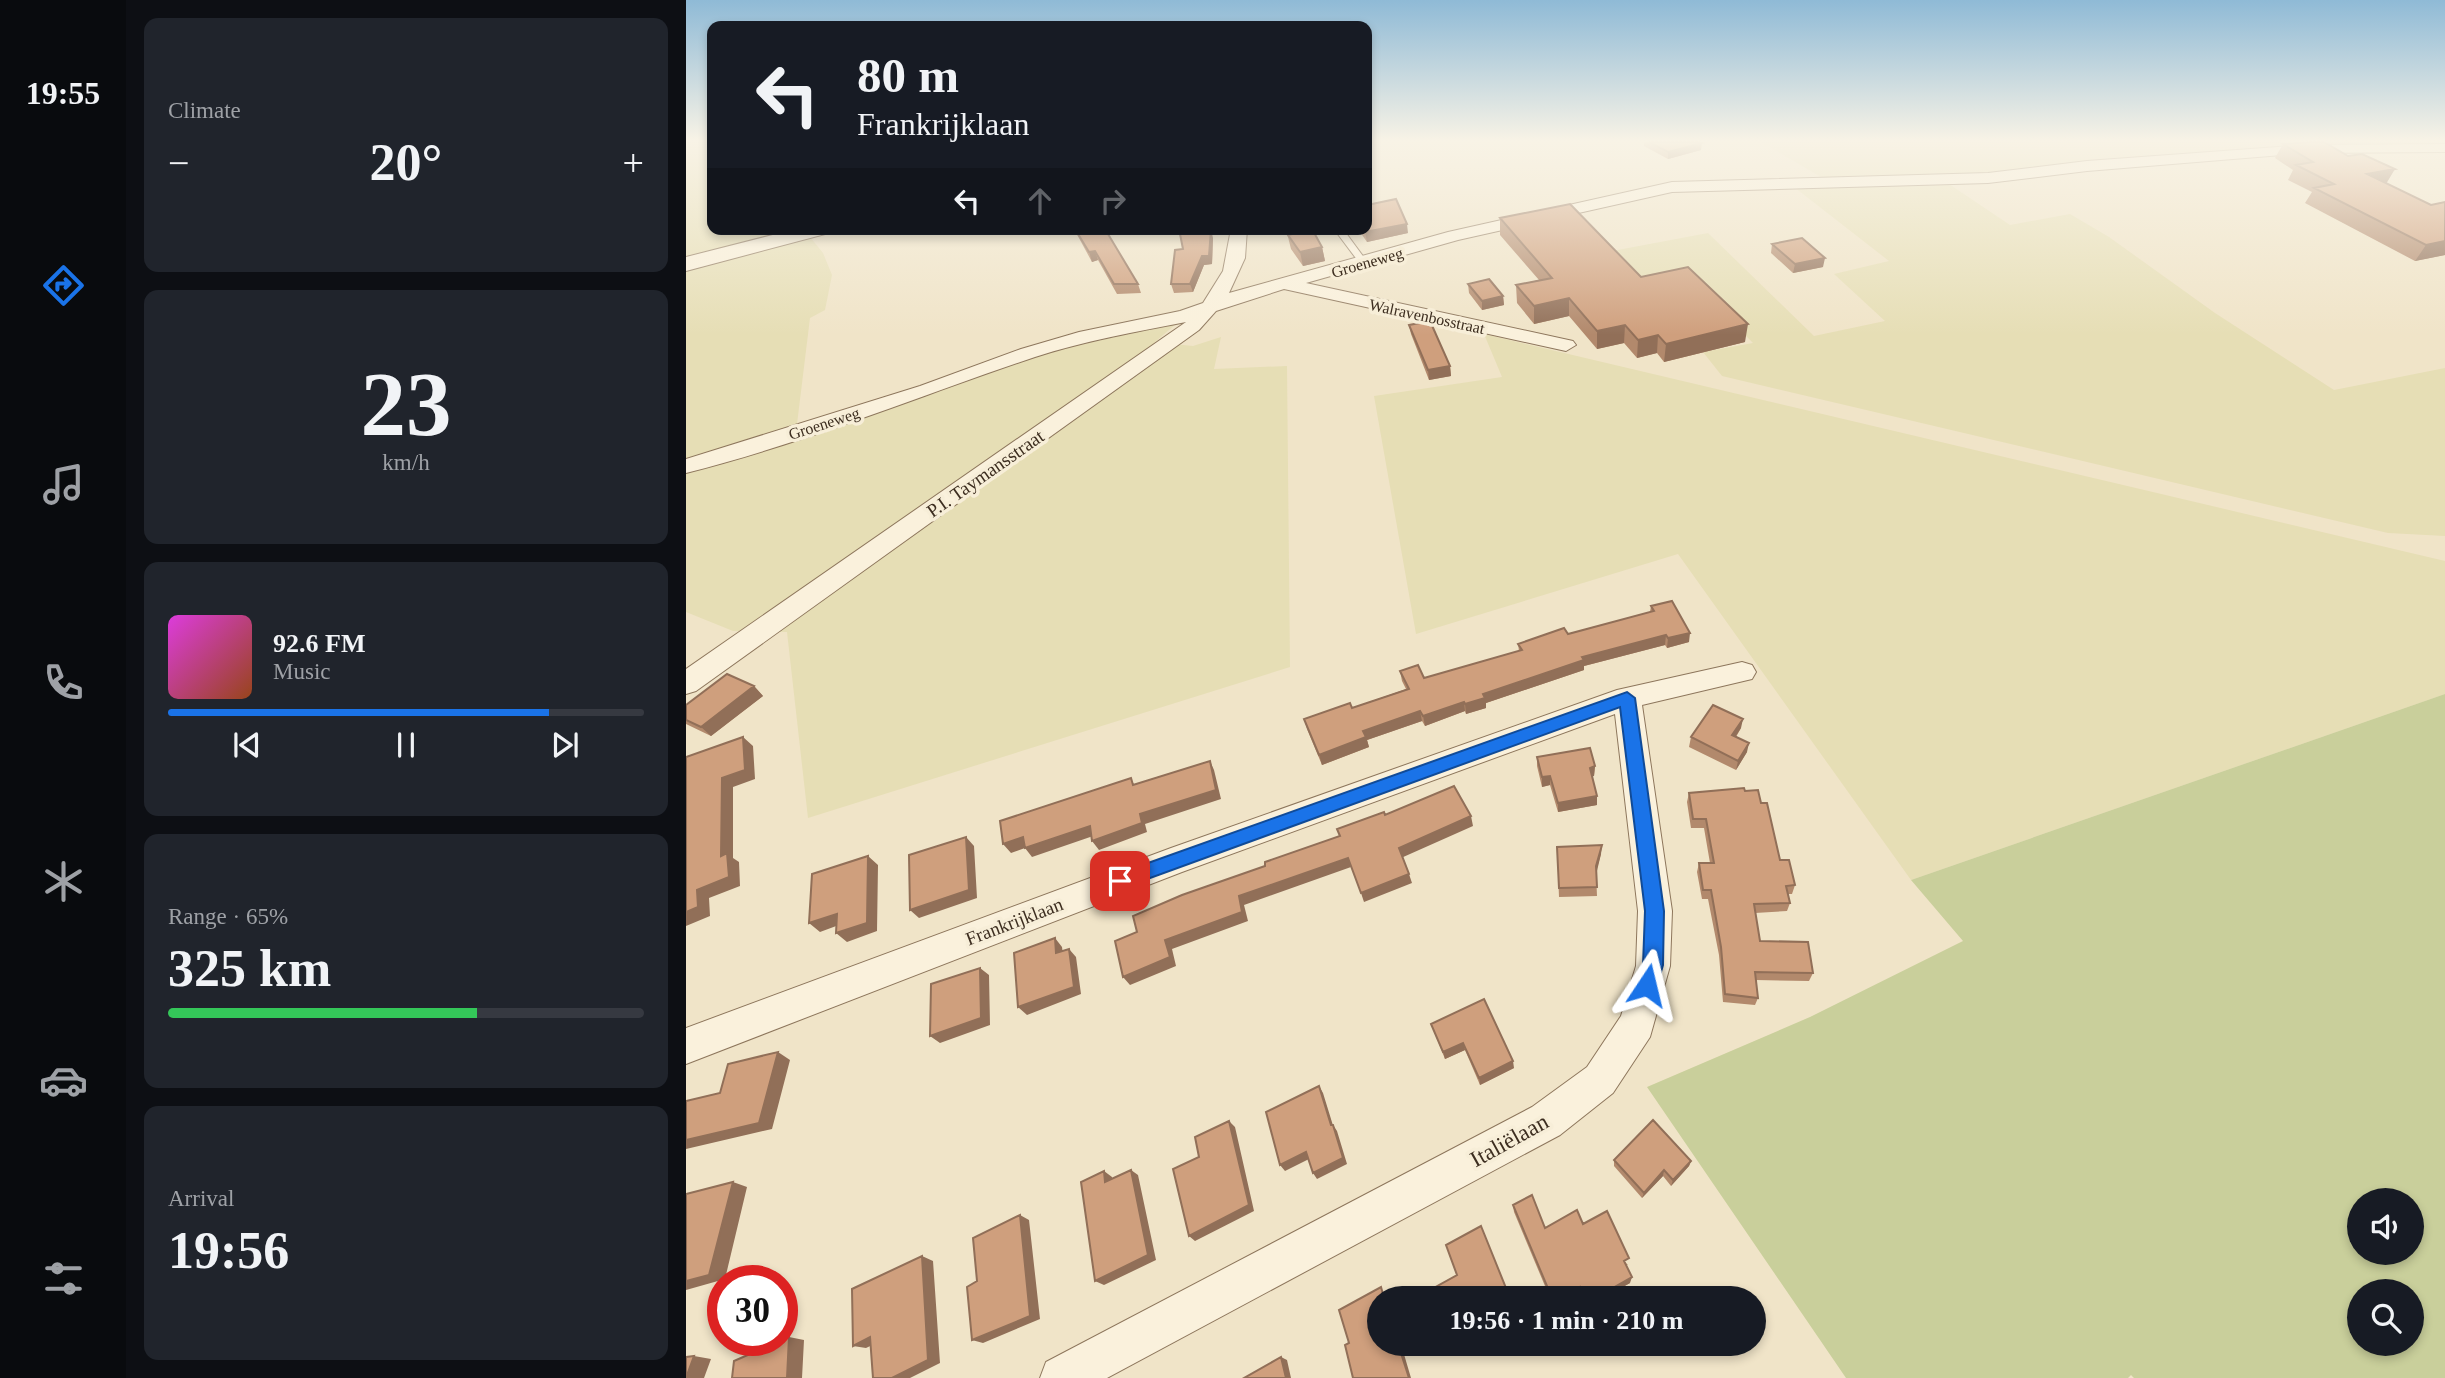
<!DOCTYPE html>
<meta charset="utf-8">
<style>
:root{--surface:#171b24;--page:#20242c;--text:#f1f3f6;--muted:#9ea1a6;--line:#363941;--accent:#1a73e8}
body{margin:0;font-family:"Times New Roman",serif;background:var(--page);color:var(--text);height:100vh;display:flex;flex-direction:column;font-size:26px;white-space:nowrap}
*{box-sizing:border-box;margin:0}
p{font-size:23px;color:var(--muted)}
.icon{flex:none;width:38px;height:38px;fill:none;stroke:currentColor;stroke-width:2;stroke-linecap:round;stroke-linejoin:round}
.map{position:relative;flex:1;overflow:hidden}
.side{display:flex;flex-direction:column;gap:18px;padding:18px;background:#0d0f14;width:560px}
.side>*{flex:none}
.hud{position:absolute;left:21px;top:21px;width:665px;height:214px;border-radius:14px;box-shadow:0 4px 10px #0003;background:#171b24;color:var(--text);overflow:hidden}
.controls{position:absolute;left:1661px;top:1188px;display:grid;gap:14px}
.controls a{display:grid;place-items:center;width:77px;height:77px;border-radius:50%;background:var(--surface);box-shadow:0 4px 10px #0003;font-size:35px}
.speed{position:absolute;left:21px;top:1265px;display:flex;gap:14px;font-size:35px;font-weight:700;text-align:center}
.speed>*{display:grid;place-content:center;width:91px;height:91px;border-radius:50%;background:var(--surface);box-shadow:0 4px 10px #0003;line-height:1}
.speed .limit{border:10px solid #d22;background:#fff;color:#111}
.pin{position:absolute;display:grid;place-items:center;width:60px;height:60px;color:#fff;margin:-30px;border-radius:14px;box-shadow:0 4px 10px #0006}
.me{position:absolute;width:77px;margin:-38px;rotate:10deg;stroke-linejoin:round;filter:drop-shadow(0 0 5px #0008)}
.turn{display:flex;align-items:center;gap:24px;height:147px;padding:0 35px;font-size:32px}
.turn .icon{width:91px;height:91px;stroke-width:2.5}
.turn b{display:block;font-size:49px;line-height:60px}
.lanes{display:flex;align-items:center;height:66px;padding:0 35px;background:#0003;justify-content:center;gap:35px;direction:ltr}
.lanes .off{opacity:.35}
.big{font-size:52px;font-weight:800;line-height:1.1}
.side .card{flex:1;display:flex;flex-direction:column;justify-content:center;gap:10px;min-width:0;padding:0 24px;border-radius:14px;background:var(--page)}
.side .dial{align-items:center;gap:0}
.dial b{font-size:91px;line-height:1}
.song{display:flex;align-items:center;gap:21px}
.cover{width:84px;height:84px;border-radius:10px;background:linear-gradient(135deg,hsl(300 70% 55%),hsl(20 70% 35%))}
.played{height:7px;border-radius:4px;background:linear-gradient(90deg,var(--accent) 80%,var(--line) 80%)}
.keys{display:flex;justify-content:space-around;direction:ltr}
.heat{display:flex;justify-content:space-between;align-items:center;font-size:38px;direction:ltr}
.charge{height:10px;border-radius:5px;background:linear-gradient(90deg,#34c759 65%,var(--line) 0)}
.trip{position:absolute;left:681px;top:1286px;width:399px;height:70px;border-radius:35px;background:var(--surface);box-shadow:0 4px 10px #0003;font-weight:800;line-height:70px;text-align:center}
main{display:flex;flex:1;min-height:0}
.tabs{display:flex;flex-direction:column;width:126px;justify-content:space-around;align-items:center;background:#090b0e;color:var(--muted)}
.tabs .icon{width:49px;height:49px}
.tabs .current{color:var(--accent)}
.tabs b{font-size:32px;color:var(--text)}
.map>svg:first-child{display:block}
</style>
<main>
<nav class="tabs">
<b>19:55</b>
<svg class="icon current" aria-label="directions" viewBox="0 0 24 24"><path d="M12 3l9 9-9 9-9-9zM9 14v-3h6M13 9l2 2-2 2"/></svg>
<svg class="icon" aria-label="music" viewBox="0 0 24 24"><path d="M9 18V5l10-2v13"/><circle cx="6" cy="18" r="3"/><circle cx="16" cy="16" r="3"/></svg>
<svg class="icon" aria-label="phone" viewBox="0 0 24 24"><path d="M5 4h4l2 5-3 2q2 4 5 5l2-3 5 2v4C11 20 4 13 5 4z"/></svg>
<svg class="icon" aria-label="climate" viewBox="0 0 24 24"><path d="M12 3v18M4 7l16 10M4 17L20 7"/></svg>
<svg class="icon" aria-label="car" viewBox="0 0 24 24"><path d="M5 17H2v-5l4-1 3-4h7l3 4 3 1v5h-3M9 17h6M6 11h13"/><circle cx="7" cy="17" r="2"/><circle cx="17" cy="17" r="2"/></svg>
<svg class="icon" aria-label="filters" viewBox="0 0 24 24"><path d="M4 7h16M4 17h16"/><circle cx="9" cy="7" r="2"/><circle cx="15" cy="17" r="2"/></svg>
</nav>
<section class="side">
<div class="card"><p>Climate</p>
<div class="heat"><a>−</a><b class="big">20°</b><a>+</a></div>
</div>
<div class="card dial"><b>23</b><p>km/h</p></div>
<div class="card">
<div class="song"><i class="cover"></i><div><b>92.6 FM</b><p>Music</p></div></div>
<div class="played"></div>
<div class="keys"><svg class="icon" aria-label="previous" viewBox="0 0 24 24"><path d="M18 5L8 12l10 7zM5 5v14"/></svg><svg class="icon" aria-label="pause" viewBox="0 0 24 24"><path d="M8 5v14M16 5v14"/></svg><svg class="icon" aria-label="next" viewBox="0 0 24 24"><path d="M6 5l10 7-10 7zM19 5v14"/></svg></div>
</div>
<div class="card"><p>Range · 65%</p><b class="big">325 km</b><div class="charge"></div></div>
<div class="card"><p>Arrival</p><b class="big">19:56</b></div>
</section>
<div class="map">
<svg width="1759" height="1378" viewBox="0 0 1759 1378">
<rect width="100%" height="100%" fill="#f0e4c8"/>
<path fill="#e6deb5" d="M0,142H26V229H116L0,260Z
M1075,142H1759V147L1660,144L1523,153L1274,177L1142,181Z
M1260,182L1324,225L1384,214L1423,237L1529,313L1648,390L1759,368V536L1702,533L1036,376L1017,352L1067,343L1004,279L961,288L921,252L1022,233L1128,336L1199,321L1148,274L1203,261L1108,187Z
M124,237L137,253L146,275L139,310L124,318L111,424L124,434L340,357L491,323L469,342L507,346L535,337L528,369L601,366L604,667L122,818L101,632L47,631L0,612V270Z
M798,334L1759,561V694L1225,880L992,554L730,634L688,396L816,377Z"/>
<path fill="#c9cf9b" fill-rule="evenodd" d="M1759,694V1378H1448L1445,1375L1442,1378H1160L961,1087L1124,1017L1277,941L1225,880ZM1673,1200H1726V1253H1673ZM1673,1292H1726V1344H1673Z"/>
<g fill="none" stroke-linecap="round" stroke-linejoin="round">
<defs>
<path id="service" d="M648,229H657L682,263L681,265H675Z"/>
<path id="minor" d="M1759,144V152L1620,153L1401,171L1302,183L986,192L772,240L620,283L887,341L890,345L880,351L598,289L530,311L513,330L10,691L0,694V669L500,322C449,332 398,341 349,357C233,396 119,443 0,473V459L234,386L335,349L393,332L494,311L517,303L537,271L545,229H561L559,258L543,293L762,232L986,182L1302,173L1401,161L1620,145Z
M1056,662L1066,665L1070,672L1066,679L956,705L986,911L984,966L964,1037L927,1093L874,1135L421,1378H354L360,1362L846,1107L901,1067L935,1016L950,966L952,911L929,714L496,872L0,1064V1028L485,848L931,690Z"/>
<path id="tertiary" d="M110,229H146L143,233L0,271V257Z"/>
</defs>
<use href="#service" stroke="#8d765c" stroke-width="2"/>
<use href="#minor" stroke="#8d765c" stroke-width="2"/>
<use href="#tertiary" stroke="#8d765c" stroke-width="2"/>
<use href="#service" fill="#faf1dc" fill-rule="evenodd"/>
<use href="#minor" fill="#faf1dc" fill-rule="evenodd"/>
<use href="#tertiary" fill="#faf1dc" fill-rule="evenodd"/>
</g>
<path fill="#b2896c" d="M958,142H1013L1015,150L982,159L958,146Z
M1597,144L1700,183L1745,205L1759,202V255L1729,261L1619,203L1626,192L1602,180L1607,170L1589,158Z
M814,218L955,277L1059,342L978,362L971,353L951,358L938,343L911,349L883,316L848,324L831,303L830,285L853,280L814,235Z
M388,229H419L452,284L455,293L431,294L412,260L406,262Z
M598,229H626L636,247L639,261L617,266L605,249L602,237Z
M672,229H681L722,233L681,242Z
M527,238L526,264L518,265L507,292L488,293L485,284L497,249Z
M1086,244L1137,267L1107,273L1085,253Z
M782,284L817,296L818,305L796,310L783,293Z
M723,325L764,366L765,376L743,380L725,334Z
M965,606L1003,642L981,648L979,645L898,666V670L800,703V708L780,714L779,711L739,726L736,721L681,740L683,747L636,765L621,729L618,719L666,708L720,689L716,681L714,671L738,678L833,651L832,644L882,634L964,612Z
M68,686L77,696L25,736L0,724V705Z
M1055,728L1050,737L1061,752L1050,770L1003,747L1005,737Z
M851,757L909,766L908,776H906L911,805L872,812L864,785L856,787L851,766Z
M1059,791L1075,803L1094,860L1109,885L1106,894H1102L1104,903L1101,911L1069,913L1074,941L1127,973L1123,981L1070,980L1072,998L1069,1005L1037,1002L1033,955L1022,899H1016L1011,872L1013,863H1024L1018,828H1005L1001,802L1003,793Z
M871,847L915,854L910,872L911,896L873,897Z
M745,1024L828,1068L794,1085L779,1050L759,1059Z
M928,1160L1005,1161L1003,1166L985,1186L977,1176L956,1198L928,1166Z
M827,1205L859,1228L897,1224L942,1265H940L944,1283L917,1298H896L893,1293L883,1298H864L828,1212Z"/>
<path fill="#916f58" d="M1016,143L1015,150L982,159V152Z
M1709,169L1700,184L1681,174Z
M721,224L722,233L681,242L679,232Z
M216,229H231L217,232Z
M525,229L527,238L526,264L518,265L507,292L504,284Z
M1759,241V255L1729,261L1740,245Z
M636,247L639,261L617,266L614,252Z
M409,251L412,260L406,262L403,252Z
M1139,258L1137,267L1107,273L1109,264Z
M817,296L818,305L796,310V301Z
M883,298V316L848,324V306Z
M1062,324L1059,342L978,362L980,344Z
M939,325L938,343L911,349V331Z
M972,335L971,353L951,358L952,340Z
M764,366L765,376L743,380L742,370Z
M1004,633L1003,642L981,648L982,638Z
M980,635L979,645L898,666V670L800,703V708L780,714L779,704L797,694L896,657Z
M68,686L77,696L25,736L15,727Z
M778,702L779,711L739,726L737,716Z
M734,711L736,721L681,740L683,747L636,765L633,755L677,731Z
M1057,719L1055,728L1044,745L1046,735Z
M57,737L67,746L69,779L47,787V858L53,862L54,886L23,898L24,916L0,926V912L11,890L35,856L36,778Z
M1063,743L1061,752L1050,770L1052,761Z
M524,761L528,770L535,799L459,824L461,832L413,850L406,841Z
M909,766L908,776L903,777L904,768Z
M864,776V785L856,787V777Z
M911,796V805L872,812V803Z
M785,816L787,826L715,858L713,848Z
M404,826L410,835L346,857L339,848L325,853L317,844L337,837Z
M280,837L288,846L291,898L233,918L224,910Z
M916,845L915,854L910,875V866Z
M182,856L192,865L191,931L161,942L150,933Z
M662,858L665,867L558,905L562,921L486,949L490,966L444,985L437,977L479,940L553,896Z
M723,874L726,883L678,902L675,893Z
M151,914L161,922L134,932L123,923Z
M369,938L376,947L378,962L370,953Z
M383,949L390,957L395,994L341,1015L332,1007Z
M294,968L303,975L304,1025L254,1043L244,1036Z
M777,1043L779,1050L759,1059L757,1052Z
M92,1052L104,1060L86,1129L0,1149V1140Z
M827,1061L828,1068L794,1085L793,1078Z
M633,1086L637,1093L649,1132L645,1125Z
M543,1121L549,1127L568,1211L509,1241L503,1236Z
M647,1125L651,1131L661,1164L631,1179L627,1173Z
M620,1152L625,1158L599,1171L594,1165Z
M1005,1161L1003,1166L985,1186L987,1180Z
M445,1170L452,1175L470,1260L418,1285L409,1281Z
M978,1170L977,1176L956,1198L958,1193Z
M418,1171L426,1177L427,1187L419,1182Z
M47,1182L61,1187L39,1279L0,1290V1281Z
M334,1215L343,1220L354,1319L297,1343L286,1340Z
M236,1256L247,1261L254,1363L224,1378H206Z
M946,1277L944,1283L917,1298H909Z
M894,1287L893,1293L883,1298H874Z
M103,1337L118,1340L116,1378H101Z
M184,1337L197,1340L180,1348L167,1346Z
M712,1344H715L725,1378H723Z
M8,1356L25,1359L18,1378H0Z
M595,1357L601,1360L605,1378H600Z"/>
<path fill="#cf9f7d" stroke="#916f58" stroke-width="2" d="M963,142H1013L1016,143L982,152Z
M1624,142H1638L1662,156L1676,154L1709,169L1681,174L1745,205L1759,202V241L1740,245L1628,188L1648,184L1610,165L1627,162L1597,144Z
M710,199L721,224L679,232L677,229H681V205Z
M884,204L955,277L1002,267L1062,324L980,344L972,335L952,340L939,325L911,331L883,298L848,306L830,285L866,278L814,218Z
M389,229H419L452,284H428L409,251L403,252Z
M493,229H525L523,256H516L504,284H485L489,250L497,249Z
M603,229H626L636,247L614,252L602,235L606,234Z
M1116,238L1139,258L1109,264L1086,244Z
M803,279L817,296L796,301L782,284Z
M744,321L764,366L742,370L723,325Z
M986,601L1004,633L982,638L980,635L896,657L898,660L797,694L799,698L779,704L778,702L737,716L734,711L677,731L680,737L633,755L618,719L664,703L666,708L723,689L714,671L732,665L738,678L836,650L832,644L878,628L882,634L968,611L965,606Z
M41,674L68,686L15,727L0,720V705Z
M1027,705L1057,719L1046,735L1063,743L1052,761L1005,737Z
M57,737L59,770L36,778L35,856L41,853L43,877L11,890L12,907L0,912V757Z
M904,748L909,766L904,768L911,796L872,803L864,776L856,777L851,757Z
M524,761L530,790L454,814L456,823L406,841L404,826L339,848L337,837L317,844L314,821L445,778L447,785Z
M768,786L785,816L713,848L723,874L675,893L662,858L553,896L556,912L479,940L484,957L437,977L429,941L451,932L447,916L496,895L579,866V862L654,836L651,829L698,812L699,815Z
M1058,788L1059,791L1072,790L1075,803H1081L1094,860H1103L1109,885L1100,886L1104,903L1068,904L1074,941L1122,942L1127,973L1069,972L1072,998L1039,994L1035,947L1025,890H1017L1013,863H1028L1020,819H1007L1003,793Z
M280,837L283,890L224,910L223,855Z
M916,845L910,866L911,887L873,888L871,847Z
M182,856L181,923L150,933L151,914L123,923L126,874Z
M369,938L370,953L383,949L388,987L332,1007L328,953Z
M294,968L295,1018L244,1036L245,984Z
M798,999L827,1061L793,1078L777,1043L757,1052L745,1024Z
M92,1052L73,1123L0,1140V1101L34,1093L42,1064Z
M633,1086L645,1125H647L657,1158L627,1173L620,1152L594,1165L580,1112Z
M967,1120L1005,1161L987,1180L978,1170L958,1193L928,1160Z
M543,1121L563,1205L503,1236L487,1169L513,1157L509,1137Z
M445,1170L462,1255L409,1281L395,1182L418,1171L419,1182Z
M47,1182L23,1275L0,1281V1194Z
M846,1195L859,1228L891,1210L897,1224L921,1211L943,1258L938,1261L946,1277L909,1298H899L894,1287L874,1298H866L827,1205Z
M334,1215L344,1316L286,1340L281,1287L291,1281L287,1238Z
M795,1226L824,1298H749L746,1289L771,1275L760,1245Z
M236,1256L242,1360L206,1378H187L184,1337L167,1346L166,1289Z
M695,1287L698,1298H693V1344H712L723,1378H667L659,1345L663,1343L653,1310Z
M103,1337L101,1378H46L48,1361Z
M8,1356L0,1378V1357Z
M595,1357L600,1378H558Z"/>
<linearGradient id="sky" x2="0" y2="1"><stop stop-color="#8fbad6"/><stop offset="0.42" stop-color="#f8f3e6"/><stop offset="1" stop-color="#f8f3e6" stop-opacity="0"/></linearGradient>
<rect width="1759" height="335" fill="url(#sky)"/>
<path fill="#1a73e8" stroke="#114b97" stroke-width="2" d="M941,692L949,698L978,911L977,965L969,992L961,995L954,992L951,985L957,965L959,911L934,707L434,889L427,887L425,881L427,875L434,873Z"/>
<g text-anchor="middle" stroke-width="7" stroke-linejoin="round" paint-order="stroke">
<g font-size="16" fill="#3d2e20" stroke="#f7eed8">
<text transform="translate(681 262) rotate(-16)" y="6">Groeneweg</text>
<text transform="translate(741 316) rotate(12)" y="6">Walravenbosstraat</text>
<text transform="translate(138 423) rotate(-18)" y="6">Groeneweg</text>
</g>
<g font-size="19" fill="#3d2e20" stroke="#f7eed8">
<text transform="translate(299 473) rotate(-35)" y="7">P.I. Taymansstraat</text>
<text transform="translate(328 921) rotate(-21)" y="7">Frankrijklaan</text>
</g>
<g font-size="23" fill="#3d2e20" stroke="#f7eed8">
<text transform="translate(823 1140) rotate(-29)" y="8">Italiëlaan</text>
</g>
</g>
</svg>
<div class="controls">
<a><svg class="icon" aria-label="sound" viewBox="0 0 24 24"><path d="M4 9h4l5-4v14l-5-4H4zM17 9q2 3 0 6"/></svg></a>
<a><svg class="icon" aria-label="search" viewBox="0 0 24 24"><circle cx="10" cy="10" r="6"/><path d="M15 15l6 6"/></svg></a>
</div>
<div class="speed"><div class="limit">30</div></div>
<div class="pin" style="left:434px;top:881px;background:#d93025"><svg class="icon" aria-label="arrive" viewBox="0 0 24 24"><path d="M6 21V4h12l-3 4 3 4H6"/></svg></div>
<svg class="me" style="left:961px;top:985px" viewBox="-20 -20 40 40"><path d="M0-17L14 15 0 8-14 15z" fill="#1a73e8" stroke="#fff" stroke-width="4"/></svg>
<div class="trip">19:56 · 1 min · 210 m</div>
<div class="hud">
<div class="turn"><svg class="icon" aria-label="left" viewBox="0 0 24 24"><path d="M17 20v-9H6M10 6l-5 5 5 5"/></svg><div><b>80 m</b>Frankrijklaan</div></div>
<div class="lanes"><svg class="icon" aria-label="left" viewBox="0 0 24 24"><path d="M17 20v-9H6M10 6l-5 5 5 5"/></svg><svg class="icon off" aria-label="ahead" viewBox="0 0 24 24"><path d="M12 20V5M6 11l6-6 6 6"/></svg><svg class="icon off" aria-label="right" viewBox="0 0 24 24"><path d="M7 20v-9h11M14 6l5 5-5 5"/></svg></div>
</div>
</div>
</main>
